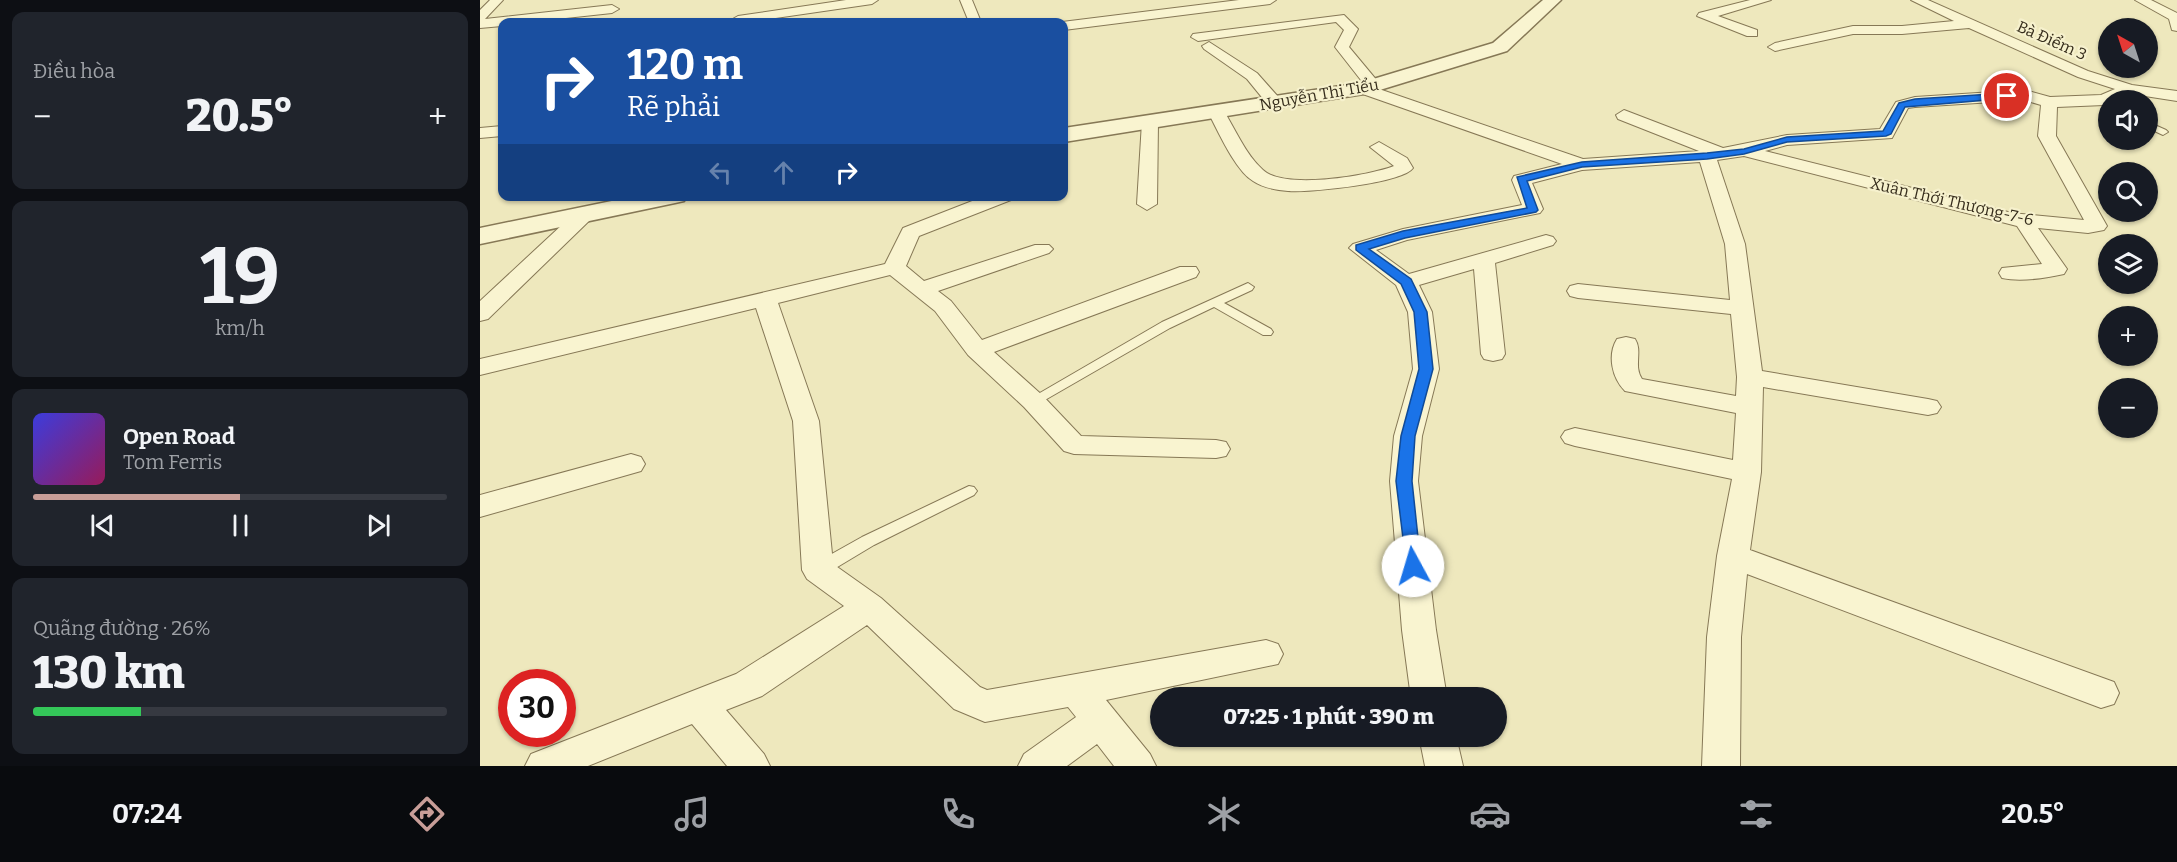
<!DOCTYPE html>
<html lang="vi">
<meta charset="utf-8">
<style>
:root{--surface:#171b24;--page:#20242c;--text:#f1f3f6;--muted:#9ea1a6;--line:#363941;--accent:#c89e98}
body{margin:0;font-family:Bitter,serif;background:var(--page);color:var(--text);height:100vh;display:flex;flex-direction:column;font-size:22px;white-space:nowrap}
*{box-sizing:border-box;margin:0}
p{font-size:20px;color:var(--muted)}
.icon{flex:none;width:33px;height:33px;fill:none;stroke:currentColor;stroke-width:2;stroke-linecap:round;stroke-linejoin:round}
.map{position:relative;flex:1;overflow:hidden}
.side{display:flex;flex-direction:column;gap:12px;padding:12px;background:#0d0f14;width:480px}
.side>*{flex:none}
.top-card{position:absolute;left:18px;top:18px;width:570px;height:183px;border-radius:12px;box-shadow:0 2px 4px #0004;background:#1a4fa0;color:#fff;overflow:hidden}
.needle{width:39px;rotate:321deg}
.buttons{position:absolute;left:1618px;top:18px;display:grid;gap:12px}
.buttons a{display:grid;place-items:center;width:60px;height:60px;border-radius:50%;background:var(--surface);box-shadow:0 2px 4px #0004;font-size:30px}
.speed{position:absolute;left:18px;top:669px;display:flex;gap:12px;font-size:30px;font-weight:700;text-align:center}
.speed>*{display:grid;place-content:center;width:78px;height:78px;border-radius:50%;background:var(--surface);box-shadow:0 2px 4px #0004;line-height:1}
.speed .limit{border:9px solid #d22;background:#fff;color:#111}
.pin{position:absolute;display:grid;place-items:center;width:51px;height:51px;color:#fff;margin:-26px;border:3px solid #fff;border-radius:50%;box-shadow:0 2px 6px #0007}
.me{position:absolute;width:66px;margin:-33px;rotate:354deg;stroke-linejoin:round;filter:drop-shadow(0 0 4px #0008)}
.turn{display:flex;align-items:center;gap:21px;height:126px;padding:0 30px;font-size:27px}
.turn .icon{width:78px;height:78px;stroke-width:2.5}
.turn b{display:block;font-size:42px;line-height:51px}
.lanes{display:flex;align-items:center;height:57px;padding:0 30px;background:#0003;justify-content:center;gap:30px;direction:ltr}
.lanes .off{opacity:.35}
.big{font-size:45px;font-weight:800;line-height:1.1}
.side .card{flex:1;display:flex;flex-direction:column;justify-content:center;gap:9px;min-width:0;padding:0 21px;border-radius:12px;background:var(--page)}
.side .dial{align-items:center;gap:0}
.dial b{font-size:78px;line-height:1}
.song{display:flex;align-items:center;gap:18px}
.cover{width:72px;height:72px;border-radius:9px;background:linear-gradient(135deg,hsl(240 70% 55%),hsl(330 70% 35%))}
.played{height:6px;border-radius:3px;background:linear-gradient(90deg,var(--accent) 50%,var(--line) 50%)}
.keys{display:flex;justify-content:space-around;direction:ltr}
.heat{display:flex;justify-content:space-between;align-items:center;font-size:33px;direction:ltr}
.charge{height:9px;border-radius:4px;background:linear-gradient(90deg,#34c759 26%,var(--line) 0)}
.trip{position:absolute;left:670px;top:687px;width:357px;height:60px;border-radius:30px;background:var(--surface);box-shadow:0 2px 4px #0004;font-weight:800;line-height:60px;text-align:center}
.menu{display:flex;height:96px;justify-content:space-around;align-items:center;background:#090b0e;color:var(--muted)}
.menu .icon{width:42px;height:42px}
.menu .selected{color:var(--accent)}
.menu b{font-size:27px;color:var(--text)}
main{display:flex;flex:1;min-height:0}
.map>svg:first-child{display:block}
</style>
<main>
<section class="side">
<div class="card"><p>Điều hòa</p>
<div class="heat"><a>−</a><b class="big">20.5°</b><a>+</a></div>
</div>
<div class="card dial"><b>19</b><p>km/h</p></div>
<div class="card">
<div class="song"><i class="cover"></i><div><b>Open Road</b><p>Tom Ferris</p></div></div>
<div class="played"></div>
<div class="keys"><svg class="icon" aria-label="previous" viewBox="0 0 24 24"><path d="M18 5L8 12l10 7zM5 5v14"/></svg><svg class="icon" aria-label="pause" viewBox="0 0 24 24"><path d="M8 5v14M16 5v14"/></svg><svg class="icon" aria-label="next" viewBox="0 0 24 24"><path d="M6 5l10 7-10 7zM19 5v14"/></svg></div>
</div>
<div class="card"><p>Quãng đường · 26%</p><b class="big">130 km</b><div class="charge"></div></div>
</section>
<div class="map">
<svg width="1697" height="766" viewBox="0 0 1697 766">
<rect width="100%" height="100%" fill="#eee8bd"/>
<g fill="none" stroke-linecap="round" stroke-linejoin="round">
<defs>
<path id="service" d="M1668,122L1686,130L1688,132L1683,135L1668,128Z
M768,283L774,287L772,290L744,303L791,329L793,332L791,335H783L734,307L690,328L558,404L553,405L546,401L682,322Z
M489,486L494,487L497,491L494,495L394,545L344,575L338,576L332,575L330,570L332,565L382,537Z"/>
<path id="minor" d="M10,0H23L5,19L132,5L139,9L132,13L49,22H22V26L0,28V10Z
M366,0H398L392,4L268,22H253L251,20L258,16Z
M480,0H492L501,22H489Z
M759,0H796L790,4L584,30L582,22Z
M1270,0H1291L1238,16L1277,30V36H1267L1217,16L1219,13Z
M1431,0H1448L1608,71L1652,85L1697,91V101L1652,94L1629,100V104L1624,105L1577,107L1576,136L1627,226L1624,230L1608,233L1558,228L1587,269L1584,274C1566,278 1540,282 1522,278L1519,273L1522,268L1562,264L1537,226L1264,156L1237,160L1265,244L1282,371L1448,399L1457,401L1461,407L1457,413L1448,415L1283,387L1281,472L1270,550L1634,682L1639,693L1634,704L1621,708L1267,574L1261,637L1260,766H1222L1227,637L1237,556L1252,479L1095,446L1085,443L1081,437L1085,431L1095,428L1253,460L1256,413L1145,391C1132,378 1127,355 1137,339L1146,337L1155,339C1163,351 1153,366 1162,379L1256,396L1257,377L1251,314L1098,298L1090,296L1087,291L1090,286L1098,284L1250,300L1245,244L1220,162L1102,170L1052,183L1063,209L1060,213L927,240L896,250L929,274L1066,235L1073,237L1076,241L1073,245L1015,263L1025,354L1022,359L1013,361L1004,359L1001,354L994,269L939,285L952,312L959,369L942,436L938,481L956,630L967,698H931L922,630L910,481L914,436L933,369L928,312L916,285L869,248L873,244L923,229L1042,205L1032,180L1034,176L1082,164L877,92L875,89L877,86L884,84L855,47L864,30L856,22L718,41L711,37L713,34L864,15L878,29L869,47L899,83L901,86L899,89L1103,159L1219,151L1138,119L1136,115L1144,110L1243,148L1307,135L1400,129L1416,102L1435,97L1545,90L1570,97L1621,95L1635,89L1598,77L1489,28L1422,34H1373L1295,51L1288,47L1295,43L1373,26H1422L1474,21ZM1544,100L1561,105L1558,136L1604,220L1532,213L1285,151L1307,145L1412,138L1428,108L1435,107Z
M1655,0H1671L1697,13V31L1692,30L1689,19Z
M729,42L777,73L801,100L803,103L801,106H789L767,79L724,49L722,46Z
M736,107L742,108C755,128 765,154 783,170C804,190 888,176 914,166L890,147L899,142L927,158L933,168C923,183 829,193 808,191C797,190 783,188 773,181C755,170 738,131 728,112Z
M670,117L678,122L677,204L667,210L657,204L662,122Z
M22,126V136L0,138V128Z
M505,196H533L531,200L439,236L426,266L444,281L555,245H569L573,249L569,253L458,291L471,301L502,340L700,267H716L719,272L716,277L514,352L562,395L601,436L736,440L746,442L750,449L746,456L736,458L594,454L584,451L544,407L488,355L455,311L410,275L298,303L339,421L353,564L401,598L500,687L507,690L786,640L798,644L803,654L798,664L626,700L670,754L676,766H634L617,744L587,766H538L544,754L596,717L588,707L505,722L474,709L387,625L282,696L246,710L284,754L290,766H247L212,724L108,766H45L51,754L256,674L364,606L327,579L322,570L313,421L276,308L0,375V359L405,264L423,228Z
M104,209L111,211L114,215L111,219L8,319L0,321V301L97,211Z
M151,454L161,457L165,464L161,471L0,517V495Z
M939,736H976L983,766H945Z"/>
<path id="tertiary" d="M1063,0H1081L1027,51L890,93L584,142V128L880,83L1013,43Z
M156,196H207L204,201L195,203L0,244V228Z"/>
</defs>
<use href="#service" stroke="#867856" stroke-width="2"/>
<use href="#minor" stroke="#867856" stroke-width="2"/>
<use href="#tertiary" stroke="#867856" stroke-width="3"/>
<use href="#service" fill="#f9f4d0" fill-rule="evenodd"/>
<use href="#minor" fill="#f9f4d0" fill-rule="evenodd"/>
<use href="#tertiary" fill="#f9f4d0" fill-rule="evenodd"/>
</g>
<path fill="#1a73e8" stroke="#114b97" stroke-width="1.5" d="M1527,93L1530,98L1425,107L1411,134L1406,136L1307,142L1264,154L1227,159L1102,167L1047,181L1058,210L1056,212L925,238L889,249L931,279L947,312L953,369L935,436L932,481L941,566L939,571H927L916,481L921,436L939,369L934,312L921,284L876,250V245L923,231L1047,208L1037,177L1102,162L1227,153L1264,149L1307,137L1403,131L1419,103L1435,99Z"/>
<g text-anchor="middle" stroke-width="4.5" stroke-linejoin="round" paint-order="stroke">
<g font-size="16" fill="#352c1b" stroke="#f6f1cd">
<text transform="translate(1572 40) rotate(24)" y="6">Bà Điểm 3</text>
<text transform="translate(839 94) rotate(-10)" y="6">Nguyễn Thị Tiểu</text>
<text transform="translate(1472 201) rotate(13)" y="6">Xuân Thới Thượng-7-6</text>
</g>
</g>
</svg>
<div class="buttons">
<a><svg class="needle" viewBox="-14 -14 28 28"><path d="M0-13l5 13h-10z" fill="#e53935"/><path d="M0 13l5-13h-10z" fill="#9ea1a6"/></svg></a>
<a><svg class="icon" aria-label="sound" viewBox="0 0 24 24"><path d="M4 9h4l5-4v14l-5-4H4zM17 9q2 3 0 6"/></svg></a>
<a><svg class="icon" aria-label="search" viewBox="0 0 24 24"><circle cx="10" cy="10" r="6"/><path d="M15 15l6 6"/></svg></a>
<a><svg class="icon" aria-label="layers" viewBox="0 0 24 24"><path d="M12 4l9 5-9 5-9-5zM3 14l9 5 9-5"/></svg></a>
<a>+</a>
<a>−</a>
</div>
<div class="speed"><div class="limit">30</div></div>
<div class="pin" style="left:1527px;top:96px;background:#d93025"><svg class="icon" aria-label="arrive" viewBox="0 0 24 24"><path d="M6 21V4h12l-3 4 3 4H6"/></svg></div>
<svg class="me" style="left:933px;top:566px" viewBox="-20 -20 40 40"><circle r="19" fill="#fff"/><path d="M0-13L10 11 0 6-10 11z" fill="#1a73e8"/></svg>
<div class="trip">07:25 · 1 phút · 390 m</div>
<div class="top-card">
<div class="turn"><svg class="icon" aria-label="right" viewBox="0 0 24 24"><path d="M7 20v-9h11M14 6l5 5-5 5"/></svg><div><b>120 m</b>Rẽ phải</div></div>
<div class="lanes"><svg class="icon off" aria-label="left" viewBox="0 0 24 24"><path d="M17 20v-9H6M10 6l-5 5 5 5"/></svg><svg class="icon off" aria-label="ahead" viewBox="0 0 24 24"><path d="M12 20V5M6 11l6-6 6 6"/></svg><svg class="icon" aria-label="right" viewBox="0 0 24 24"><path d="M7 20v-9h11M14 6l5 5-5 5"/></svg></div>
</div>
</div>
</main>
<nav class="menu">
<b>07:24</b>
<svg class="icon selected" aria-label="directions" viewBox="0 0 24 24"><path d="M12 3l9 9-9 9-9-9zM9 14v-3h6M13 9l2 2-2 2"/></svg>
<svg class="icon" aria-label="music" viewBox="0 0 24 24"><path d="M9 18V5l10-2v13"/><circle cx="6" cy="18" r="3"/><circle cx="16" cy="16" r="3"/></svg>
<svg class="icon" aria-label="phone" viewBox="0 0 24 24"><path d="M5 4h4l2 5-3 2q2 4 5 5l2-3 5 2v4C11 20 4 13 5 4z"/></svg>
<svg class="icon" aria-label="climate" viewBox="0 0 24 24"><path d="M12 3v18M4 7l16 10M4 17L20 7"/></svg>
<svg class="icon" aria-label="car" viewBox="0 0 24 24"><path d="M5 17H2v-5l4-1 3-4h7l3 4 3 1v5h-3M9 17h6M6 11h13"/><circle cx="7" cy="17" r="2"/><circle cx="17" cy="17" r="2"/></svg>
<svg class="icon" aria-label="filters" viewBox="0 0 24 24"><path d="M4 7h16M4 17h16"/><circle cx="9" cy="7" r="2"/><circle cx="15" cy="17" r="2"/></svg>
<b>20.5°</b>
</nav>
